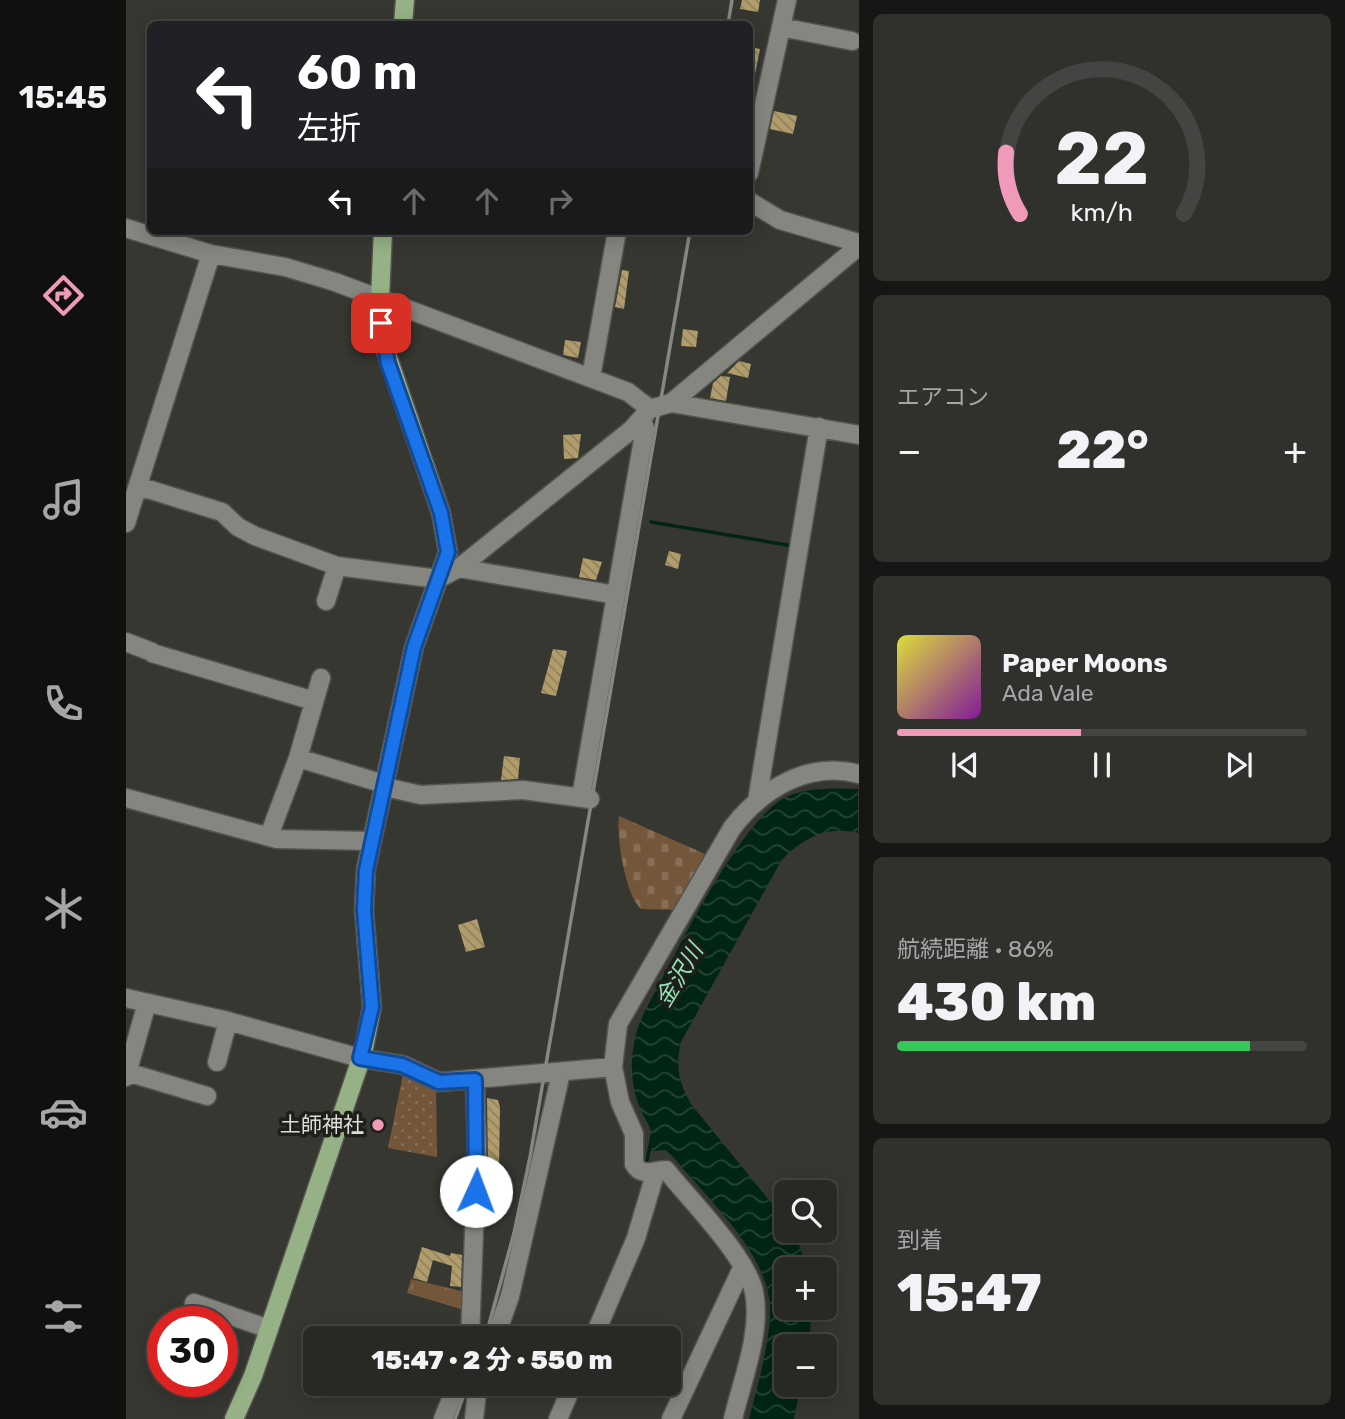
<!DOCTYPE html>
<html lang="ja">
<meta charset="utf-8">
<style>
:root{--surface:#282925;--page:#30312d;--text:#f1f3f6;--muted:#a5a6a7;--line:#444542;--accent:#ef9ab8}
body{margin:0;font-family:Rubik,"Noto Sans JP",sans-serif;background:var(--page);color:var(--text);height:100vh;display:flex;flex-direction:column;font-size:26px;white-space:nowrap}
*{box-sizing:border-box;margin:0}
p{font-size:23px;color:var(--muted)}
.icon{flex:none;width:38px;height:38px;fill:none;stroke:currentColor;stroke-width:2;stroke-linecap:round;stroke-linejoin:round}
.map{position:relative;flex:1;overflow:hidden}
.panel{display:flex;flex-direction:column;gap:14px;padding:14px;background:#161714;width:486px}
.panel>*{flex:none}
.hud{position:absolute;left:21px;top:21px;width:606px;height:214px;border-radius:10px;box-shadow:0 4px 18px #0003,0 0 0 2px var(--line);background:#202124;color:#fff;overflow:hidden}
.fabs{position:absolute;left:648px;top:1180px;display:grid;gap:14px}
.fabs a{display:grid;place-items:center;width:63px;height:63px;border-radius:10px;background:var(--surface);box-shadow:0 4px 18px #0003,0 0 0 2px var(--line);font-size:35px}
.speed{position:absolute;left:21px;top:1306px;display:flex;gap:14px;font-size:35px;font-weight:700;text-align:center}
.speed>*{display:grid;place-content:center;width:91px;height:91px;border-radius:50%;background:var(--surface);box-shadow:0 4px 18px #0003,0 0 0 2px var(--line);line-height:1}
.speed .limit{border:10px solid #d22;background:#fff;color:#111}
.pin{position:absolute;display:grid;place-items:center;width:60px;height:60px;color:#fff;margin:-30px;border-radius:14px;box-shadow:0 4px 10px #0006}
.me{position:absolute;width:77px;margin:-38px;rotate:2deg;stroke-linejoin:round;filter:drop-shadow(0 0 5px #0008)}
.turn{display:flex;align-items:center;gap:24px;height:147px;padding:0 35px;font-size:32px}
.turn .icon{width:91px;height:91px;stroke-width:2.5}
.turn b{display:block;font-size:49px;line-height:60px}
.lanes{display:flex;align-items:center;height:66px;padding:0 35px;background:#0003;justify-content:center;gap:35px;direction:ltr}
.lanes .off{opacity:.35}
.big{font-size:52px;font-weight:800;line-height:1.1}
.panel .tile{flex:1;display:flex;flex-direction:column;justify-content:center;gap:10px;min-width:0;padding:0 24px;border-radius:10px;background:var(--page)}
.panel .dial{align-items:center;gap:0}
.dial svg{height:182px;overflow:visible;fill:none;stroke:var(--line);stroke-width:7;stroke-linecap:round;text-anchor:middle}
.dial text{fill:var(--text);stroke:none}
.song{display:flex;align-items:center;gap:21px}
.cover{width:84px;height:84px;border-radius:10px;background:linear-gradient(135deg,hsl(60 70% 55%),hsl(290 70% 35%))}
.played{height:7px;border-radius:4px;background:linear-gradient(90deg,var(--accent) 45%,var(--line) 45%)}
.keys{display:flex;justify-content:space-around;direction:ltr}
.heat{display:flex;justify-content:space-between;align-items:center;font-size:38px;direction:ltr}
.charge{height:10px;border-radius:5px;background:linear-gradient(90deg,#34c759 86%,var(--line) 0)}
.trip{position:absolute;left:177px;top:1326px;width:378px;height:70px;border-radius:10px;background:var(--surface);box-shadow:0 4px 18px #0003,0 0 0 2px var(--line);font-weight:800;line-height:70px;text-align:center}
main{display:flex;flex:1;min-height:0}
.menu{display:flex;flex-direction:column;width:126px;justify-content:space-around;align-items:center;background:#10100f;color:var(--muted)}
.menu .icon{width:49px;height:49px}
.menu .current{color:var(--accent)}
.menu b{font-size:32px;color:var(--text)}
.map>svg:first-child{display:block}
</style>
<main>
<nav class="menu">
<b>15:45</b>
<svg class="icon current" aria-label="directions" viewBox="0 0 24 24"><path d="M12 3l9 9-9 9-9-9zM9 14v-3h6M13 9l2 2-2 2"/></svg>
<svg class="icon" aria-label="music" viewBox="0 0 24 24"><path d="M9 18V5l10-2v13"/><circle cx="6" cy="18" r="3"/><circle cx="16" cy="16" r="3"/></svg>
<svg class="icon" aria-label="phone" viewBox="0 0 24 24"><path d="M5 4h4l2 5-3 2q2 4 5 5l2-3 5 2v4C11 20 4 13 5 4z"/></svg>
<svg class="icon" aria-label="climate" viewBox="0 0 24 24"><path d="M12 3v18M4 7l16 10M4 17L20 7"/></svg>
<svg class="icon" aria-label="car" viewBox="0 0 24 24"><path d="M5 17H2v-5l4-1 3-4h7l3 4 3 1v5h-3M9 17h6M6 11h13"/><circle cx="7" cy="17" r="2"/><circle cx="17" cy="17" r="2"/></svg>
<svg class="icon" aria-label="filters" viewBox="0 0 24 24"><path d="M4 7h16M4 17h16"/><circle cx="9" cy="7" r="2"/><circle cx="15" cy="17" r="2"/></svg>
</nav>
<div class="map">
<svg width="733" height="1419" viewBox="0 0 733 1419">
<defs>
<pattern id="grass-tufts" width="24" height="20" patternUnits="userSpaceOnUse" patternTransform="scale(1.75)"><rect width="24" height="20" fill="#74573b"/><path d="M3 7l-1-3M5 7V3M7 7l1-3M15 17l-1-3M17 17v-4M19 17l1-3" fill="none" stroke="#876f57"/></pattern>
<pattern id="cemetery-stones" width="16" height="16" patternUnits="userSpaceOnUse" patternTransform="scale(1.75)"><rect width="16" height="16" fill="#74573b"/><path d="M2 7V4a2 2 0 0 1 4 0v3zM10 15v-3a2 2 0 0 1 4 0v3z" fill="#876f57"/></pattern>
<pattern id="park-dots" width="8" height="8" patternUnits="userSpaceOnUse" patternTransform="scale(1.75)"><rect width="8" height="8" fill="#74573b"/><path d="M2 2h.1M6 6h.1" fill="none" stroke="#876f57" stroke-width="1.8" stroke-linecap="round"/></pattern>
<pattern id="water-waves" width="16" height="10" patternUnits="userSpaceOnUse" patternTransform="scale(1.75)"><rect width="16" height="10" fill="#002613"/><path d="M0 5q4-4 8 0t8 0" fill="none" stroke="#254535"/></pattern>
<pattern id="building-back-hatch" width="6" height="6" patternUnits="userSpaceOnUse" patternTransform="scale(1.75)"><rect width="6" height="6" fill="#b19d6b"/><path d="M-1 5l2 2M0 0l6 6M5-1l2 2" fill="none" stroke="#90825e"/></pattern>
</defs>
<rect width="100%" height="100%" fill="#363731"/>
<path fill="url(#grass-tufts)" d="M285,1279L339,1292L338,1310L281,1293Z"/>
<path fill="url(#cemetery-stones)" d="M493,816L579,854L550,910L515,909C499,895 490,836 493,816Z"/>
<path fill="url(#park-dots)" d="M278,1070L310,1083L311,1157L262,1148Z"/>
<path fill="url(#water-waves)" d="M732,789V833C701,825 676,838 655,861L555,1042C549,1067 553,1083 565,1104L660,1221V1230L668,1232L682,1269H660V1307H686L683,1346H660V1384H675L668,1419H623C631,1387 645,1340 644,1307C643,1255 581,1198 549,1159L540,1150L523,1151C527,1125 525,1132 515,1110C501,1080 504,1041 518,1013C547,960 610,826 658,798C678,787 711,788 732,789Z"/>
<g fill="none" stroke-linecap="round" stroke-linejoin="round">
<path stroke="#002613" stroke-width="3.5" d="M525,522L667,546
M520,1166L526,1136"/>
</g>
<path fill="url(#building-back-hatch)" d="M616,0H634L632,12L614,9Z
M623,47L634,49L628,79H623Z
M648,111L671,116L667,134L644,129Z
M496,270L503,271L498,309L489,307Z
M557,329L572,331L570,347L555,346Z
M439,340L455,342L452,358L437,355Z
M613,361L625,364L622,378L601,373Z
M595,376L604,377L600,401L584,398L587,383Z
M455,434L452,458L438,459L437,435Z
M543,551L555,554L552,569L539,565Z
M457,558L476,562L470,580L453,577Z
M427,649L441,651L430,696L415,693Z
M378,756L394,758L392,779L375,780Z
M351,919L359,947L340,952L332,925Z
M361,1098L372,1100L374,1107L373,1170H362Z
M296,1247L324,1256L325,1253L336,1255L335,1287L324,1286L326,1266L307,1260L301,1282L287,1278Z"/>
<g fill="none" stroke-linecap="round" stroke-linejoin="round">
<defs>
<path id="minor" d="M655,27L726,41
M623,173L661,0
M623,201L654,220L733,243
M0,228L85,254L159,267L209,282L502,392L524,409
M465,377L491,231
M545,403L733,435
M12,486L96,512L112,527L129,536L211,566L312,579L333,568L505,430L524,409L545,403L733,246
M0,523L85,254
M333,568L490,595
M200,601L211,566
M0,642L26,652
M26,653L188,701
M172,758L258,784
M259,787L295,795L397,790L464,799
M455,797L519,428L515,419
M0,798L151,839L246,841
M631,801L693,427
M143,836L172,758L195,678
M0,998L98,1020L234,1058L277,1065L313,1082L487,1067
M91,1062L102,1021
M1,1072L81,1096
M0,1077L21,1003
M68,1303L143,1329
M344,1339L351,1152L349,1080
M369,1339L384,1296L435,1073
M467,1339L510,1238L529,1174
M317,1419L331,1384
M348,1419L352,1384
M432,1419L447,1384
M545,1419L617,1266
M607,1419C616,1380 636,1332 628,1292C621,1257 564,1200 540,1170C529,1170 516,1178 508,1164V1134L494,1102L487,1067L492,1024L606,828C635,790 682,760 733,774"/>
<path id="major" d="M277,24L279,0
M108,1419L127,1376L237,1053L246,1007L238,910L240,869L288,647L322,552L315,513L257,343L254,299L257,231"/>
</defs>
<use href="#minor" stroke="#53534f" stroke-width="21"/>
<use href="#major" stroke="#53534f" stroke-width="21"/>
<use href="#minor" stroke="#858680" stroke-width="18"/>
<use href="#major" stroke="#96b186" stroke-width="18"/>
<path stroke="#868682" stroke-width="3.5" d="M602,24L606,0
M359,1339L388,1233L404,1157L564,231
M329,1419L342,1384"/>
</g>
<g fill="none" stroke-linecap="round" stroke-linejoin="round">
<defs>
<path id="route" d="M255,323L262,363L315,513L322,552L288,647L240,870L238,910L246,1007L234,1058L276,1065L313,1082L349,1080L350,1191"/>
</defs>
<use href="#route" stroke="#114b97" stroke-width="18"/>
<use href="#route" stroke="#1a73e8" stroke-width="12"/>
</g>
<circle fill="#ef9ab8" stroke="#1e1e1b" stroke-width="2.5" cx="252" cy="1125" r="7"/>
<g text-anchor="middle" stroke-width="7" stroke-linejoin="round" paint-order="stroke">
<g font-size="21" fill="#dcdcd9" stroke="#1e1e1b" text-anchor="end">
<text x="238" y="1132">土師神社</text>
</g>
<g font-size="23" font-style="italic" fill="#93e2b4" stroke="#1e1e1b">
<text transform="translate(553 975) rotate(-59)" y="8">金沢川</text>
</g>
</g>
</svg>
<div class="fabs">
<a><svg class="icon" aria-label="search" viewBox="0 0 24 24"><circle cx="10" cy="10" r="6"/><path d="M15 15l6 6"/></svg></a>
<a>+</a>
<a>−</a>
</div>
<div class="speed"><div class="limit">30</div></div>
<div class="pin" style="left:255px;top:323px;background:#d93025"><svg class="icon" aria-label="arrive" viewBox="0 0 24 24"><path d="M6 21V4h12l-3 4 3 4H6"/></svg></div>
<svg class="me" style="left:350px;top:1191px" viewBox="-20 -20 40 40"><circle r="19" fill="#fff"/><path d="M0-13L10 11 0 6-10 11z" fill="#1a73e8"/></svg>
<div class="trip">15:47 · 2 分 · 550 m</div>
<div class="hud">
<div class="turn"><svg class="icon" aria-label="left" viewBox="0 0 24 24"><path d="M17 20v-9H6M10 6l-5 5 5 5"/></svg><div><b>60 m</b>左折</div></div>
<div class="lanes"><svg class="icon" aria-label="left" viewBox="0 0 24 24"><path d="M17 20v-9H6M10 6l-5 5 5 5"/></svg><svg class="icon off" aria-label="ahead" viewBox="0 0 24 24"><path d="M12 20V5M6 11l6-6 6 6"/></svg><svg class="icon off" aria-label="ahead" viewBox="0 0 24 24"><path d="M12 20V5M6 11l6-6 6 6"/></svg><svg class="icon off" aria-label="right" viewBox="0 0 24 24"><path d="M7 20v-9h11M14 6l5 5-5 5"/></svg></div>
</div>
</div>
<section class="panel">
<div class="tile dial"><svg viewBox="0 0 100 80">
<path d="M14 69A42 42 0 1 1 86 69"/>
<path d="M14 69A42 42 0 0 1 8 42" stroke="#ef9ab8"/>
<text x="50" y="56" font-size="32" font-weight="700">22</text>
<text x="50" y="72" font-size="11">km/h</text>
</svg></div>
<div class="tile"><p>エアコン</p>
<div class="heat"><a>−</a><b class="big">22°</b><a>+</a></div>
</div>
<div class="tile">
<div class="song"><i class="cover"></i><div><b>Paper Moons</b><p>Ada Vale</p></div></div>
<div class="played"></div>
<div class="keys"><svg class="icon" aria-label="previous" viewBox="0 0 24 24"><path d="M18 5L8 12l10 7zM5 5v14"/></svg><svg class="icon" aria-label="pause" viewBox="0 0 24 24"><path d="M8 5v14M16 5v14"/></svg><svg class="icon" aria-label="next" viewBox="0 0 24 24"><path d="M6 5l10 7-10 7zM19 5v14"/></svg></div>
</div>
<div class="tile"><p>航続距離 · 86%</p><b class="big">430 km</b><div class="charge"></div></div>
<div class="tile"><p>到着</p><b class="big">15:47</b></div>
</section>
</main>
